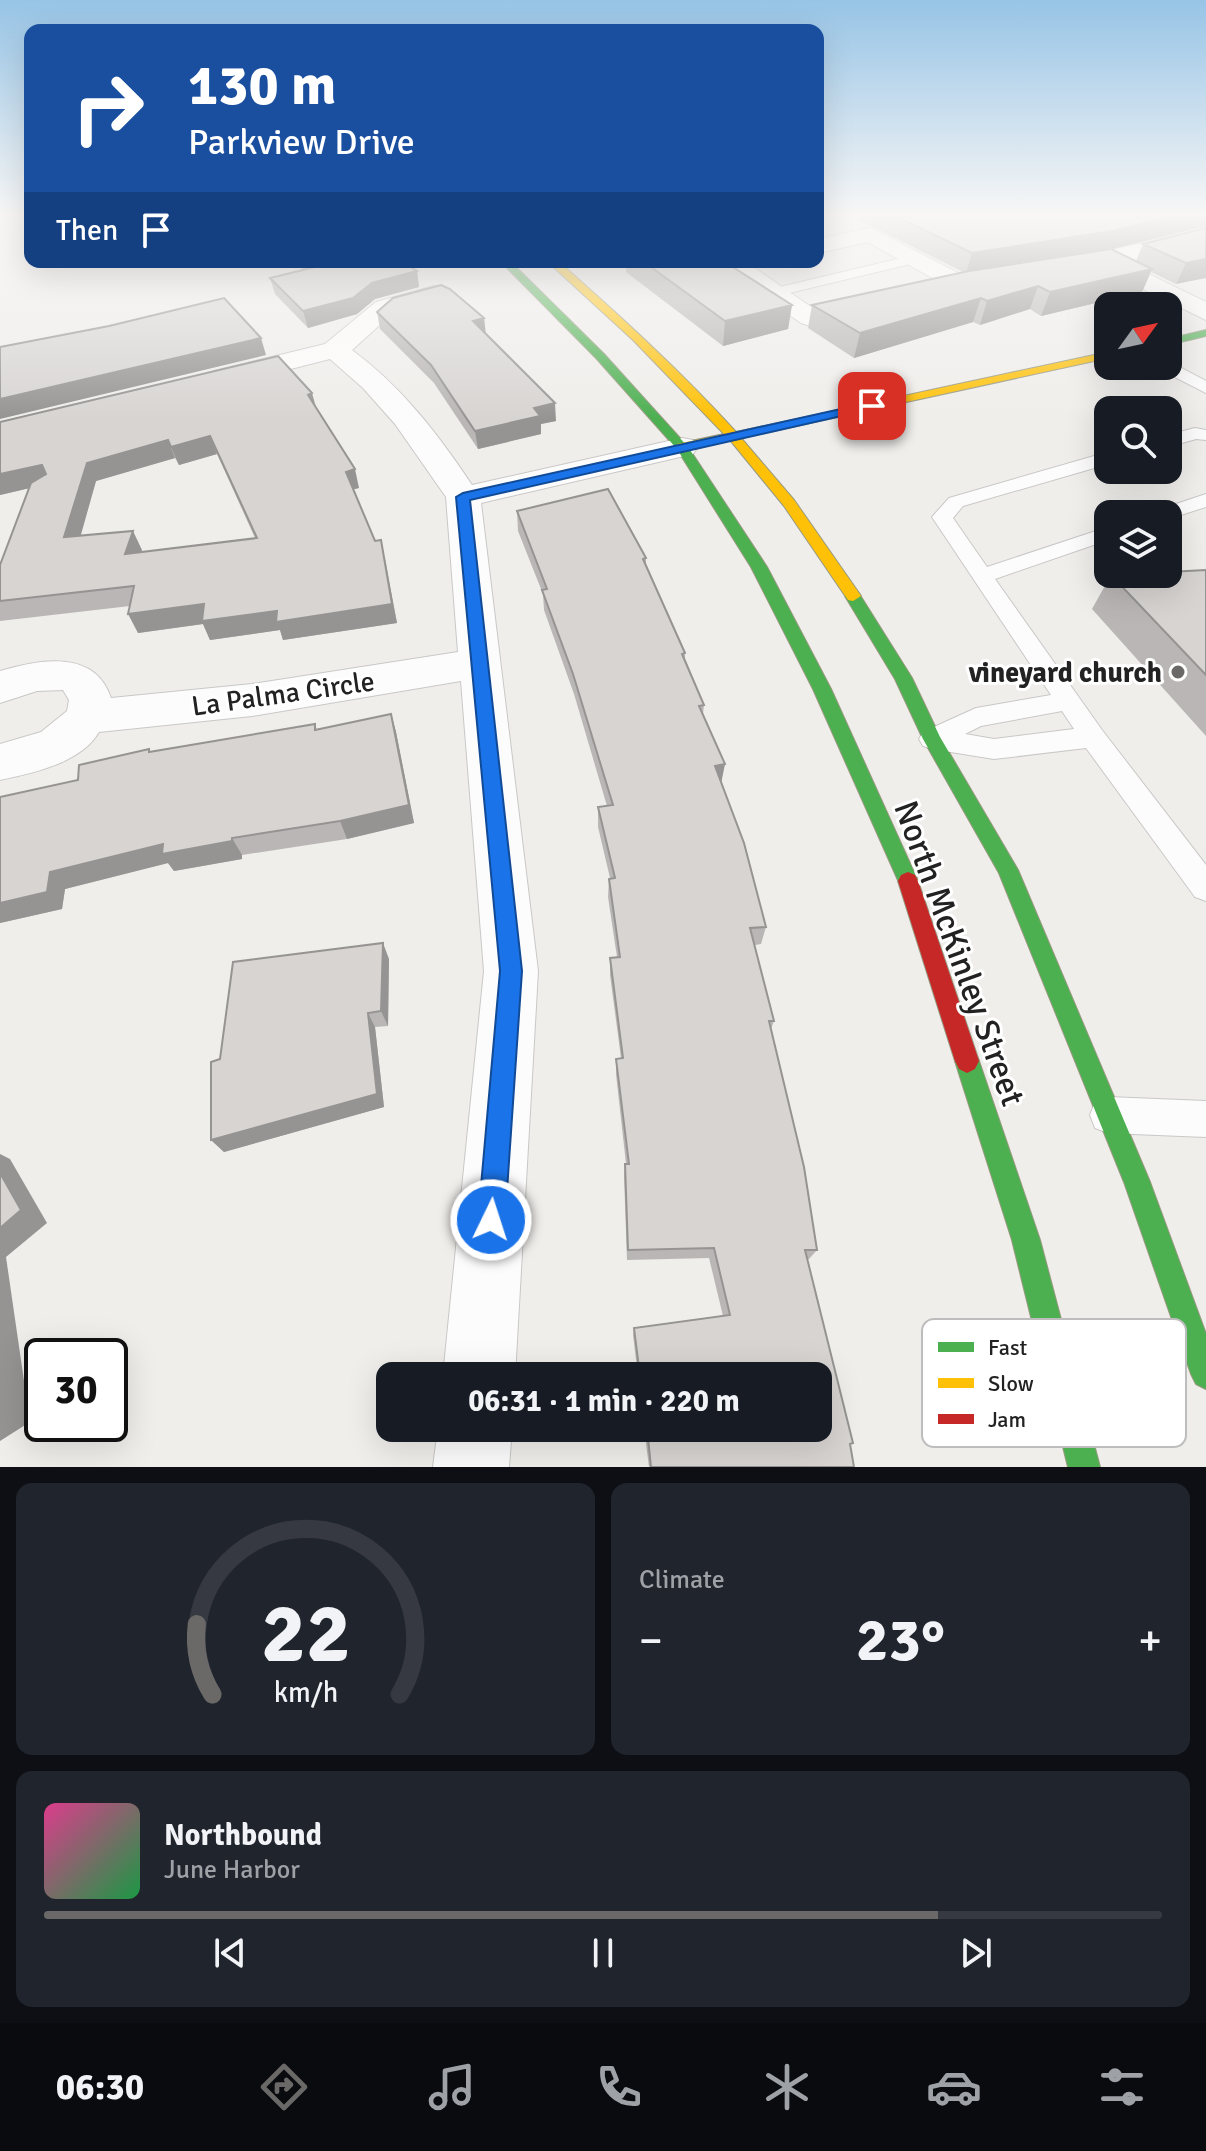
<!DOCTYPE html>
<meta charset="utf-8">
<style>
:root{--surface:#171b24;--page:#20242c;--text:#f1f3f6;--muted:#9ea1a6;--line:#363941;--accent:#6a6968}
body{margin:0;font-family:Signika,sans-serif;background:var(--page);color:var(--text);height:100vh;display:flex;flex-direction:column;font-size:30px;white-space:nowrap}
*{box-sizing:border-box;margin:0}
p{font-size:26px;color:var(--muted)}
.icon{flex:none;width:44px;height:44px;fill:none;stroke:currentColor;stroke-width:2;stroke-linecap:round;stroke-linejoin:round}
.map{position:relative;height:1467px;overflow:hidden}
.side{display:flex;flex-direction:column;gap:16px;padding:16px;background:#0d0f14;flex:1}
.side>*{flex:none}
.guide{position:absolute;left:24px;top:24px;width:800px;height:244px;border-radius:16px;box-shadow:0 8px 32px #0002;background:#1a4fa0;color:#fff;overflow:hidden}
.needle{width:52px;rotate:57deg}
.controls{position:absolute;left:1094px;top:292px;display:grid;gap:16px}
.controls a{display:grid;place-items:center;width:88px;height:88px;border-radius:16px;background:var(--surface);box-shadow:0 8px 32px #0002;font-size:40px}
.speed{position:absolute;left:24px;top:1338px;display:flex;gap:16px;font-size:40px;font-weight:700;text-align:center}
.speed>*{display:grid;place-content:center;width:104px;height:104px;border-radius:50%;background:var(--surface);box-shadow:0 8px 32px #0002;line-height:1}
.speed .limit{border:4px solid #111;border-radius:12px;background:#fff;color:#111}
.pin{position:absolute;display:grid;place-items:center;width:68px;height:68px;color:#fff;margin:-34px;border-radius:16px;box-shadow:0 4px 12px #0006}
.me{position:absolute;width:88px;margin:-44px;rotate:4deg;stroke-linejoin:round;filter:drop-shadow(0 0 6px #0008)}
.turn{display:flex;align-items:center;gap:28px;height:168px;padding:0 32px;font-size:36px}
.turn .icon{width:104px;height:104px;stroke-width:2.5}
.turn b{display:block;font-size:56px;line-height:68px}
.then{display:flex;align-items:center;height:76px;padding:0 32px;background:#0003;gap:16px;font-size:30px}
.big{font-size:60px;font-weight:700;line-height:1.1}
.side .card{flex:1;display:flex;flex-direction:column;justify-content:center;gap:12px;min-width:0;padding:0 28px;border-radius:16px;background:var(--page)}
.side .dial{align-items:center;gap:0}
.dial svg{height:208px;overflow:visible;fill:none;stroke:var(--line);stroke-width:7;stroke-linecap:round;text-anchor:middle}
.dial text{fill:var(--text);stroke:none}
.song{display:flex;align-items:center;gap:24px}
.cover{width:96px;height:96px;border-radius:12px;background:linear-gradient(135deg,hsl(330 70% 55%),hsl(140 70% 35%))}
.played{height:8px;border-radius:4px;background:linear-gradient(90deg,var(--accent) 80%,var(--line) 80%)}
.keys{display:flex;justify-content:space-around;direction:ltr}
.heat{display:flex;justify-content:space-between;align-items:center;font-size:44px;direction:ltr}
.side .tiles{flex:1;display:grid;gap:16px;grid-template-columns:1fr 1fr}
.card:last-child{grid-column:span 2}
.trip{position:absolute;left:376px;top:1362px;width:456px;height:80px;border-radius:16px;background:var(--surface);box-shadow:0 8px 32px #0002;font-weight:700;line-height:80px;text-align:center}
.dock{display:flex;height:128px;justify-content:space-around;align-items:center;background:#090b0e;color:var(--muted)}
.dock .icon{width:56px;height:56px}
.dock .active{color:var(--accent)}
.dock b{font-size:36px;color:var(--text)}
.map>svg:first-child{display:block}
</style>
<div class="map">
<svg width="1206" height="1467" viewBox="0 0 1206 1467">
<rect width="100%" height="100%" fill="#f0eeeb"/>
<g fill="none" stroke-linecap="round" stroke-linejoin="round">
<defs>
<path id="lane" d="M914,255L919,256V262L772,297L765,293L767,290Z
M1168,361L1206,381V393L1161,370L1159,366H1168Z
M1195,428L1206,430V440L1196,439L1168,447V435Z
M1108,452V464L963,506L953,518L987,567L1108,527V540L995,579L1102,730L1206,865V901L1195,897L1086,748L994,759L932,749L923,746L919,739L923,732L976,708L1051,695L932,517L949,498ZM1062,711L1074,729L994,739L965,734L981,726Z
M1206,494V507L1168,519V514H1155L1158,510Z
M1108,1097L1206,1101V1137L1108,1133L1095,1128L1090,1115L1095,1102Z"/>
<path id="street" d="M871,228L970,279L973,284L970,289H952L868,242L818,253V239Z
M1206,228V242L1126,263L1206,302V320L1102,269L1064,275L1056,273L1052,268L1056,263Z
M746,262L814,309L867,297L876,300L880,305L876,310L867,313L810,326L801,323L715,263Z
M434,286L443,288L446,293L443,298L394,312L352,350C401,386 438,434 472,485L682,438L693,440L698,447L693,454L481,503L538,971L515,1376H443L484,971L461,681L252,716L99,732C81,763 33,773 0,780V744L41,732L67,711L69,700L63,690L37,691L0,703V671C40,659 95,649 111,698L252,684L458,652L446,497L395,424L363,388L330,359L224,386L214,383L210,377L214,371L325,344L376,302Z
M438,1428H512L509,1467H433Z"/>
<path id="fast" d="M501,262H511L604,354L688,447L767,567L831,689L918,881L915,887L908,890L901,887L813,689L751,567L677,449L596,358Z
M1206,330V336L1168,345V339Z
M853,591L858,592L912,678L940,737L1018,870L1150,1182L1206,1334V1389L1196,1384L1191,1374L1124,1182L999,873L923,739L895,679L845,596Z
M967,1049L975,1053L979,1061L1040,1240L1100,1467H1068L1012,1240L955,1061L959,1053Z"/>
<path id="slow" d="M548,262H559C620,316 681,371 736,432L1108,352V358L741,438L794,500L861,596L853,601L848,600L784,506L730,440L677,450V444L724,434L633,340Z"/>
<path id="jam" d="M908,872L915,875L918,881L979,1061L975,1069L967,1073L959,1069L955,1061L898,881L901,875Z"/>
</defs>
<use href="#lane" stroke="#c9c8c7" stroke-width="2"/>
<use href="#street" stroke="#c9c8c7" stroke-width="2"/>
<use href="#fast" stroke="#999a82" stroke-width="2"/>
<use href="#slow" stroke="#999a82" stroke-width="2"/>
<use href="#jam" stroke="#999a82" stroke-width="2"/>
<use href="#lane" fill="#fdfcfc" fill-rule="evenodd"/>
<use href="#street" fill="#fdfcfc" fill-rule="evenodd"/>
<use href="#fast" fill="#4caf50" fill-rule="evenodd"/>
<use href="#slow" fill="#ffc107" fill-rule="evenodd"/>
<use href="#jam" fill="#c62828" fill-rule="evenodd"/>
</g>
<path fill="#b9b6b5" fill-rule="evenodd" d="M847,214H1206V226L1111,249L1136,261L1143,244L1206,228L1176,284L1151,272L1142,292L1041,316L1030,309L980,325L973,322L854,358L808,328L812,305L963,272Z
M300,262H402L417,271L419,287L375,299L357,314L308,328L275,294L270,278L302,270Z
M627,262H725L792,305L788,329L723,346L626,272Z
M377,312L484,318L485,333L556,421L541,424V434L478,449L434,383L380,329Z
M316,408L359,488L353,489L375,541L385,558L397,623L283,640L280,630L210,640L203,624L138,633L130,606L0,621V565L29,488L0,495V422ZM217,454L255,538L141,552L142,550L80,536L96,481L175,458L179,465Z
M517,511L646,558V565L685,653V659L704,705L703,714L722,783L766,927L761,944L755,945L774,1021L771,1029L817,1250L809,1259H807L850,1444L854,1467H649L644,1428H818V1376H638L633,1335L634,1328L723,1316L709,1258L627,1260L624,1176L625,1164H626L616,1074V1059L621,1058L610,975V958L617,957L608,897L609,879L610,878L598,827V807L607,806L574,694L544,610L543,594L518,531Z
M1206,570V736L1092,609L1111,575Z
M391,714L396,732L414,823L347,839L242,855V859L174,871L168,863L65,889L62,909L0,923V797L78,780L151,752L315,724L317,730Z
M389,959L388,1026L375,1027L384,1107L224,1152L211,1140L220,1059Z"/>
<path fill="#969493" d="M1184,214H1206V226L1104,251L966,273L972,253Z
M1206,259V278L1176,284L1186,263Z
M1152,269L1142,292L1041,316L1050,292Z
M417,271L419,287L375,299L357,314L308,328L303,311L372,283Z
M1038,286L1030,309L980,325L987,301Z
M981,298L973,322L854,358L860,333Z
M792,305L788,329L723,346L725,321Z
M484,318L486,335L473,321Z
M261,338L266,355L0,419V399Z
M312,393L317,411L308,395Z
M555,403L556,421L541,424V434L478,449L475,431L534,408Z
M210,436L217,454L179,465L171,447Z
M168,440L175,458L96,481L75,556L64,537L87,463Z
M42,465L52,483L0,495V474Z
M355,469L359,488L351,490L346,472Z
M133,531L142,550L135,572L125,554Z
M381,540L397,623L283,640L280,630L210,640L203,624L138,633L128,614Z
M391,714L396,732L414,823L347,839L340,821Z
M725,764L721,784L715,766Z
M232,838L242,855V859L174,871L168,863L65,889L62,909L0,923V903L50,872L163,844Z
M383,943L389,959L388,1026L381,1011Z
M368,1013L375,1027L384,1107L224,1152L211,1140Z
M0,1154L10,1159L47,1223L6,1257L30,1422L0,1441Z"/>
<path fill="#d7d4d2" stroke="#969493" stroke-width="2" fill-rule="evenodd" d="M891,214H1184L1112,231L972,253Z
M1206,228V259L1186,263L1143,244Z
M1111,249L1152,269L1050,292L1038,286L987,301L981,298L860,333L812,305L969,271Z
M303,262H402L417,271L372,283L353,298L303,311L270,278L311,268Z
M644,262H725L792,305L725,321Z
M441,285L450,289L484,318L473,321L555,403L534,408L540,416L475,431L431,365L377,312L393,298Z
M224,298L261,338L0,399V347L109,326Z
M278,356L312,393L308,395L355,469L346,472L375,541L381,540L392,604L276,622L277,611L202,621L204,604L128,614L134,586L0,601V565L31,483L46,474L42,465L0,474V422ZM210,436L257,538L125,554L133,531L64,537L87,463L168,440L171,447Z
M608,489L646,558L643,559L685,653L682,654L704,705L699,706L725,764L715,766L744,843L766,927L750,928L774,1021H769L804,1167L817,1250H805L853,1443L850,1444L854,1467H651L647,1428H818V1376H640L634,1328L730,1315L714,1248L628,1250L625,1164H629L616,1059L623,1058L610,958L620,957L609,879L615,878L598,807L613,805L573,674L542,590L547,589L517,511Z
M1206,570V675L1111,575L1168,574V572Z
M391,714L409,805L340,821L232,838V841L162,854L163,844L50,872L47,892L0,903V797L78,780L79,765L149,749V752L315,724V730Z
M383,943L381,1011L368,1013L377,1094L211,1140V1062L220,1059L233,962Z
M0,1173L21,1210L0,1228Z"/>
<linearGradient id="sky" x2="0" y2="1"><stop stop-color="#97c4e6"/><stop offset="0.51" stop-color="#f8f7f6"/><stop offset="1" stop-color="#f8f7f6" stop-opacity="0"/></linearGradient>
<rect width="1206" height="420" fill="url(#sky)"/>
<path fill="#1a73e8" stroke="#114b97" stroke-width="2" d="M872,402L878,406L877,408L470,500L522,971L505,1220L501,1230L491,1233L482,1230L478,1220L500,971L456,497L463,493Z"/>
<circle fill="#6a6968" stroke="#fff" stroke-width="3" cx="1178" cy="672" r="8"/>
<g text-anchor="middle" stroke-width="6" stroke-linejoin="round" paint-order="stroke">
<g font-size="28" font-weight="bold" fill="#222" stroke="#fff" text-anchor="end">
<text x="1162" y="682">vineyard church</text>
</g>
<g font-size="28" fill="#222" stroke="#fff">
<text transform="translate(283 693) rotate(-8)" y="10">La Palma Circle</text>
</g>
<g font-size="34" fill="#222" stroke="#fff">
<text transform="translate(960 953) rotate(70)" y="12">North McKinley Street</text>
</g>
</g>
<rect x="922" y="1319" width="264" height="128" rx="12" fill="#fff" stroke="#bdbdbd" stroke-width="2"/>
<rect x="938" y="1342" width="36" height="10" fill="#4caf50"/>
<rect x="938" y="1378" width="36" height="10" fill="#ffc107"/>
<rect x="938" y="1414" width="36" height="10" fill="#c62828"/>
<g font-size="22" fill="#222">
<text x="988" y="1355">Fast</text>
<text x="988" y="1391">Slow</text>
<text x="988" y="1427">Jam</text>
</g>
</svg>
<div class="controls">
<a><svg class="needle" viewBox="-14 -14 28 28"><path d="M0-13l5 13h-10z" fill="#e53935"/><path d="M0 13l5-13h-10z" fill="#9ea1a6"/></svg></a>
<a><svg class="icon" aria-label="search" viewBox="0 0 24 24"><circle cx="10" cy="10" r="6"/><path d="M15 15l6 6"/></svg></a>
<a><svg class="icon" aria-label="layers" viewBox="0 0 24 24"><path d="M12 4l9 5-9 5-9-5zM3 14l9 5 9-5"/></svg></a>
</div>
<div class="speed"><div class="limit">30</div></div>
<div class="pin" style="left:872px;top:406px;background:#d93025"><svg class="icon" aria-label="arrive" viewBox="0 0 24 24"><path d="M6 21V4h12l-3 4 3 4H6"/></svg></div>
<svg class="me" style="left:491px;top:1220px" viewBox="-20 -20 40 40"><circle r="17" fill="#1a73e8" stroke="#fff" stroke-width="3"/><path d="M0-11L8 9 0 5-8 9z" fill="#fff"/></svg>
<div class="trip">06:31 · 1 min · 220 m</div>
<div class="guide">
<div class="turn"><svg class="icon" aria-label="right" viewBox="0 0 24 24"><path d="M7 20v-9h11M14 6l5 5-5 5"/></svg><div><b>130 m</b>Parkview Drive</div></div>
<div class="then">Then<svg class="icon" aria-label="arrive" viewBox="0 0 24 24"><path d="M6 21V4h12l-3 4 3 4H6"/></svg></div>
</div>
</div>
<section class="side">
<div class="tiles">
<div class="card dial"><svg viewBox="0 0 100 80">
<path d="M14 69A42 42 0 1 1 86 69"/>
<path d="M14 69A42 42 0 0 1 8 42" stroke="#6a6968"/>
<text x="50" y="56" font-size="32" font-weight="700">22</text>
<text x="50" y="72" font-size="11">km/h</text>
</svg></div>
<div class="card"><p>Climate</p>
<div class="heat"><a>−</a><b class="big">23°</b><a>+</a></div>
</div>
<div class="card">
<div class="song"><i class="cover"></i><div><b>Northbound</b><p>June Harbor</p></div></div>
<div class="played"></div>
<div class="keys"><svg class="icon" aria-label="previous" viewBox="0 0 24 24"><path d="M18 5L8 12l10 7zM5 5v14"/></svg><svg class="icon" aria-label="pause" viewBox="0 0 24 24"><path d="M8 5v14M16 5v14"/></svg><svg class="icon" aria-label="next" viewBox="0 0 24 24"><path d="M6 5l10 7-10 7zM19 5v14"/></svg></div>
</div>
</div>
</section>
<nav class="dock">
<b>06:30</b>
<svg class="icon active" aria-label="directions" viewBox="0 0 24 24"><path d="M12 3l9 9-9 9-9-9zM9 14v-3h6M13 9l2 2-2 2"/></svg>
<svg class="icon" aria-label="music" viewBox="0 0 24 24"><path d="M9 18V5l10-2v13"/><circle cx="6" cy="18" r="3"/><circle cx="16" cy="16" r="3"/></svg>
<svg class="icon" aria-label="phone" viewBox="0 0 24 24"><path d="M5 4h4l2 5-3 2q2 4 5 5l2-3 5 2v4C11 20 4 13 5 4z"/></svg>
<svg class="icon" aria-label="climate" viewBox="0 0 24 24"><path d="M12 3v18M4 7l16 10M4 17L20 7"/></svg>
<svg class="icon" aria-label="car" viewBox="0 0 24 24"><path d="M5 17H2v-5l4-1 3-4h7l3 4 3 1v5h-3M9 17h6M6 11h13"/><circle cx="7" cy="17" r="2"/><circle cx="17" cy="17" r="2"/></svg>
<svg class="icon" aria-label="filters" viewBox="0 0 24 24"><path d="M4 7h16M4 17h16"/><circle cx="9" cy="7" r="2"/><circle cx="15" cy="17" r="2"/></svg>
</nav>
